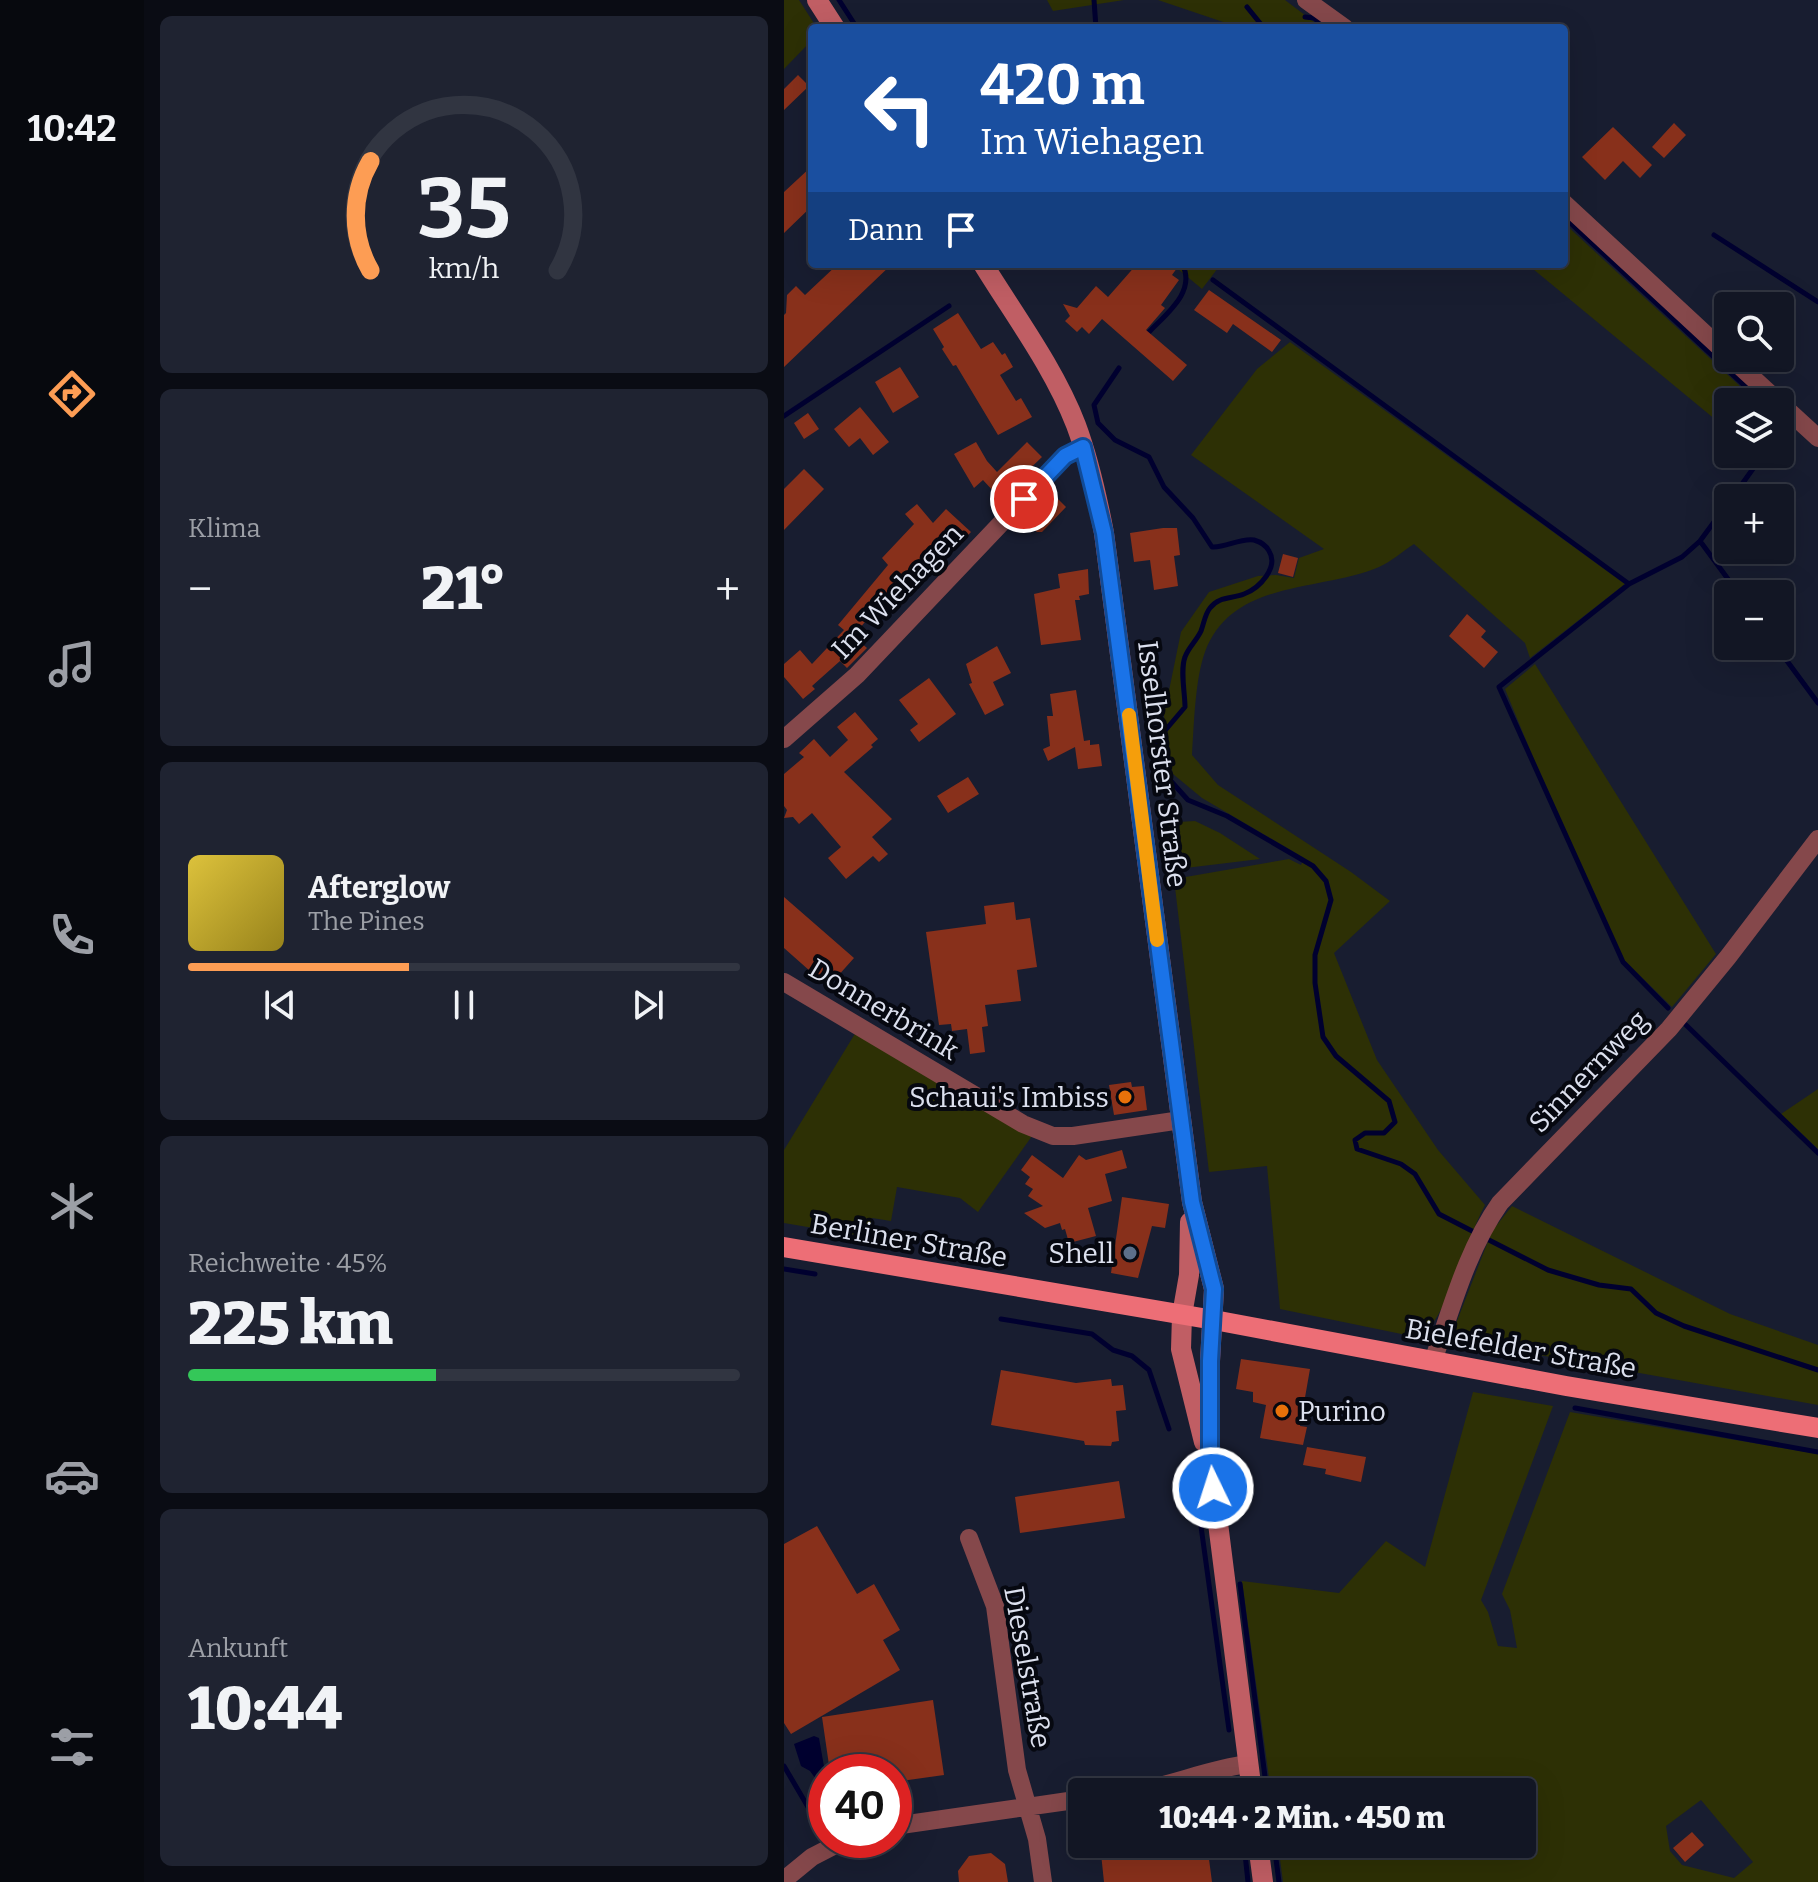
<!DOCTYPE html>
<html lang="de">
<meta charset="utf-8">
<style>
:root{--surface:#121624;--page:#1f2331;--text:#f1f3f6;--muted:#9c9fa6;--line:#313541;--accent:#fd9d54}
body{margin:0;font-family:Bitter,serif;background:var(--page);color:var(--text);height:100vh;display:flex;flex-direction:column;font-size:30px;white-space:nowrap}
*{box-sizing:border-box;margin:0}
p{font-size:26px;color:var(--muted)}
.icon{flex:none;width:44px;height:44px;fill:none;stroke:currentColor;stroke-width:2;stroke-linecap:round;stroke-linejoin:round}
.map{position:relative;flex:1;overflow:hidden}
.drawer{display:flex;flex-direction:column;gap:16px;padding:16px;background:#0a0c14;width:640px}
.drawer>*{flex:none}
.guide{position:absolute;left:24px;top:24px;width:760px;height:244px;border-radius:8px;box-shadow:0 8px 32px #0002,0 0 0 2px var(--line);background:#1a4fa0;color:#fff;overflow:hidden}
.buttons{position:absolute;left:930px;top:292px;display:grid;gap:16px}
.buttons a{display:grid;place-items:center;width:80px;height:80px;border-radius:8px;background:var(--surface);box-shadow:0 8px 32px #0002,0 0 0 2px var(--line);font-size:40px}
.speed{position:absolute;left:24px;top:1754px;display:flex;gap:16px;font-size:40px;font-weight:700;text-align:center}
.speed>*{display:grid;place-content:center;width:104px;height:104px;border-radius:50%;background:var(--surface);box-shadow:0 8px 32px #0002,0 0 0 2px var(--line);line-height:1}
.speed .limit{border:12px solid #d22;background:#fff;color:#111}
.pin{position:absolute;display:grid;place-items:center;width:68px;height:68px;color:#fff;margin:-34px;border:4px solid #fff;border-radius:50%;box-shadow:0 2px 8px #0007}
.me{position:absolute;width:88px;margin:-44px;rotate:356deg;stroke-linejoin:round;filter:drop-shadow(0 0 6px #0008)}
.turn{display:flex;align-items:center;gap:28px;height:168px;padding:0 40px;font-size:36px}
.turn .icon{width:104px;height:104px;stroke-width:2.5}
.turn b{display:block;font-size:56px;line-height:68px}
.then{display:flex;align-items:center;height:76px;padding:0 40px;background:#0003;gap:16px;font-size:30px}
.big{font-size:60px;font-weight:800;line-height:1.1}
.drawer .widget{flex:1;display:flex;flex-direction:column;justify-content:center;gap:12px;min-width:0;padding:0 28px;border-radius:12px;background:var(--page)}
.drawer .dial{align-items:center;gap:0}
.dial svg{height:208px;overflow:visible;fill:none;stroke:var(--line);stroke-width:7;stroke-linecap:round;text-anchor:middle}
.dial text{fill:var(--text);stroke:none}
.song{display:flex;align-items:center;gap:24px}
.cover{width:96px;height:96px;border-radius:12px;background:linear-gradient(135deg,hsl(50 70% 55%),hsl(50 70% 35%))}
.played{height:8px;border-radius:4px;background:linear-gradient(90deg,var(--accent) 40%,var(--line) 40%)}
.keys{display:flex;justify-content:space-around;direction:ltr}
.heat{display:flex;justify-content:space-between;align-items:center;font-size:44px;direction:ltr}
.charge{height:12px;border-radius:6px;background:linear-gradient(90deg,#34c759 45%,var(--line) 0)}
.trip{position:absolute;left:284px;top:1778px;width:468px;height:80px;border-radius:8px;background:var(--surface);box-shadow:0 8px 32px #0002,0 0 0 2px var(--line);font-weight:800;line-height:80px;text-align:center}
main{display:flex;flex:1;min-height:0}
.tab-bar{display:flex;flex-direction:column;width:144px;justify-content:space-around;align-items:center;background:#07090e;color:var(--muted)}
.tab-bar .icon{width:56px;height:56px}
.tab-bar .active{color:var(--accent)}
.tab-bar b{font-size:36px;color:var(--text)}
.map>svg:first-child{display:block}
</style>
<main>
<nav class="tab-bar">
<b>10:42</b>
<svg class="icon active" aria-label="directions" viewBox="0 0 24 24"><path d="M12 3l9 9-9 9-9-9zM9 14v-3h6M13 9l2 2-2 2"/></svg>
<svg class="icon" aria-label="music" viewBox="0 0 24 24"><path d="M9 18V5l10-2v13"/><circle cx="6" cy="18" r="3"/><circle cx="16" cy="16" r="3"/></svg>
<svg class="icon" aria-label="phone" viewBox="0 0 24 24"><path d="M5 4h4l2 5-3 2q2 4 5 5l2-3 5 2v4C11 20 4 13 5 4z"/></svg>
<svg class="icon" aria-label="climate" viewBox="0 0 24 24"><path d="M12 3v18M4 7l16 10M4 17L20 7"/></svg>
<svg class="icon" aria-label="car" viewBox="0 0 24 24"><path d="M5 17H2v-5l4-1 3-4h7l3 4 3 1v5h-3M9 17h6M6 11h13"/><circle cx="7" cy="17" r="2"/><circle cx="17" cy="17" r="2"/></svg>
<svg class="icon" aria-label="filters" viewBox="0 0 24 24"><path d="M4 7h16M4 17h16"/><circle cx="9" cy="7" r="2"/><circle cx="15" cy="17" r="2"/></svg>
</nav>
<section class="drawer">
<div class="widget dial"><svg viewBox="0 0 100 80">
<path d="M14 69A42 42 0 1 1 86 69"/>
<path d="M14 69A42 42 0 0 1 14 27" stroke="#fd9d54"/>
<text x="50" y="56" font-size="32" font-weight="700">35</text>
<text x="50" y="72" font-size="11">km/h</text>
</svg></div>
<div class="widget"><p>Klima</p>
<div class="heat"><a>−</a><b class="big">21°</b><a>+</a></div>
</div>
<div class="widget">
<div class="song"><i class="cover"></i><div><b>Afterglow</b><p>The Pines</p></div></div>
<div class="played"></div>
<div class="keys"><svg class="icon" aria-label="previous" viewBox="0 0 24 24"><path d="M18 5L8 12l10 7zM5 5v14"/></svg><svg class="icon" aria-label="pause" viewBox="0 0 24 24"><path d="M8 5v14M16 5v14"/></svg><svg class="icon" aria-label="next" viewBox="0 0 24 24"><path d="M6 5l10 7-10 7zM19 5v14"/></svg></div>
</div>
<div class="widget"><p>Reichweite · 45%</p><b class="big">225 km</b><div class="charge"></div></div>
<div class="widget"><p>Ankunft</p><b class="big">10:44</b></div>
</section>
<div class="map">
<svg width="1034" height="1882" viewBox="0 0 1034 1882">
<rect width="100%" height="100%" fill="#181d30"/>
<path fill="#2d3005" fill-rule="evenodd" d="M0,0H15L33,28H28V40L0,69Z
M263,0H340L269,11Z
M374,0H501L538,28H457Z
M780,223L973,402H944V430L743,264H780Z
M388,264H437L418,289Z
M506,342L841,584L746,658L741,643L630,544C619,551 607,562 595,567C536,592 448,579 421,652C411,679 410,725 408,755L434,785L567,872L606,901L550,953L593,1060L654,1150L701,1205C680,1244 667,1308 637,1338L496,1309L483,1166L425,1172L390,879L505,859L517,865L520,858L418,798L389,774L381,742L380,715L397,632L425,592L474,576L492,575L510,578L515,558L540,549L407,455L473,369Z
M751,664L932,954L888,1007L840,960L753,767L721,689Z
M411,821L436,833L476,859L385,870L378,823Z
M72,1032L248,1136L194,1212L176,1198L113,1187L107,1221L88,1218L83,1237L0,1223V1150Z
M1034,1089V1149L997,1114Z
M728,1206L946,1314L1034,1345V1405L666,1339L708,1231Z
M689,1392L769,1406L697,1600L704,1612L714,1646L733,1648L726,1610L718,1594L786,1412L1034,1454V1882H499L494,1844H738V1792H487L458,1581L555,1593L602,1541L641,1567ZM917,1800L969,1862L950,1878L898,1865L886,1851L882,1826Z"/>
<path fill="#00002f" d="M30,1736L35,1738L42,1778V1783L36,1785L26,1771L17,1766L10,1744Z"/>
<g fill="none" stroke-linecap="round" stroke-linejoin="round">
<path stroke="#00002f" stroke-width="5" d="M55,0L73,28
M310,0L312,28
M463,7L480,28
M521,17L530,18L543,28
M780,217L978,402
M930,235L1034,302
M429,280L845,584
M365,332C382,314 413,291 398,264
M335,368L310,405L314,423L331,440L365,457L380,487L409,518L428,547C442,548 455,538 470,540C477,542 482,545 485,551C495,567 476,588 460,594C448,599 435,596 426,608C421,614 420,623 417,631C413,640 404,648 401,657C396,670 401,693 401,707L373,740L375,759L385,779L404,800L443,816L529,866L542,881L547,900L531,955V983L539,1037L552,1056L605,1101L611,1122L600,1133H581L571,1140L573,1149L617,1164L631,1174L655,1214L692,1233
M0,416L165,306
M948,498L976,459
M916,541L955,594
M992,646L1034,703
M884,1008L839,962L715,687L845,584L898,557L916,541L944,503
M902,1025L1034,1153
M701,1238L764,1270L815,1285L847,1289L872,1313L900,1326L1034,1370
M0,1269L31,1274
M217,1319L308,1334L329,1350L348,1356L365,1370L385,1429
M791,1408L1034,1452
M416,1519L445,1730
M456,1584L483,1792
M0,1766L34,1824
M460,1844L464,1882
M490,1844L495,1882"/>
</g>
<path fill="#88301b" d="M14,75L25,86L0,110V89Z
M890,123L902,135L880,158L868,147Z
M829,127L868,165L856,178L839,161L821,180L798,157Z
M28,166V206L0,233V192Z
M54,264H108L0,367V315L2,313L3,295L12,286L21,295Z
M353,264H396L388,275L395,280L377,305L381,308L362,330L403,365L389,381L318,319L305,334L298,327L293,332L281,321L286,316L279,304L293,308L312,286L324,297Z
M425,290L497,340L488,352L449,324L443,333L410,310Z
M174,313L197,349L209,342L218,355L221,353L229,367L216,375L232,401L237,398L248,417L214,435L172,365L169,366L158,349L160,347L149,329Z
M116,367L135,397L109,413L91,382Z
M76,407L105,442L89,455L76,438L65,447L50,429Z
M24,413L35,429L20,439L10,423Z
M192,442L203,461L213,472L243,442L258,457L231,483L226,478L210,492L199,480L190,488L170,454Z
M20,469L40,489L0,530V489Z
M266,491L282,507L258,532H253L239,520Z
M133,504L149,523L162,509L187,532L115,607L108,612L98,602L69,636L83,648L63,668L56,661L28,686L31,689L19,699L0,677V664L16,650L28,664L60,630L54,625L104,565L98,558L130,524L121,514Z
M379,528H393L396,555L390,556L394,586L370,590L366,560L350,562L346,533Z
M499,554L514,558L509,577L494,573Z
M304,569L305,594L295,596L296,600H291L297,640L257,645L250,594L276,588L274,574Z
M683,614L702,631L697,637L714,652L700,668L665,636Z
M213,646L227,673L209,682L220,705L201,715L185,684L188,683L182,664Z
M145,678L172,714L135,742L126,730L134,724L115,700Z
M292,690L300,741L306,740V745L315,744L318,766L294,769L291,747L264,761L259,749L266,746L263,716H269L266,694Z
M71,712L94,739L87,745L89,747L60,772L108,819L88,837L104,854L95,862L89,856L62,879L44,858L57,847L28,813L15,824L9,817L0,818L3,810L0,806V774L20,757L15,753L30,739L46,757L64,740L53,727Z
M184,777L195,794L164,813L153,796Z
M0,897L70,958L44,987L0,948Z
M230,902L232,920L246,918L253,967L233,970L237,1001L201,1005L204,1026L198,1027L201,1052L186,1054L183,1029L168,1031L167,1024L155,1025L142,932L202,924L200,906Z
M347,1082L348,1087L360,1086L363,1110L330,1115L325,1085Z
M338,1150L343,1168L321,1174L328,1201L304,1208L312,1236L285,1243L281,1229L278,1230L276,1223L261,1228L240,1213L259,1206L244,1196L249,1189L241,1184L246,1177L237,1170L248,1155L279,1178L295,1155L302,1160Z
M338,1197L385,1204L381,1228L368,1226L354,1278L327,1273Z
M457,1359L526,1369L516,1426L523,1427L519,1445L476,1438L482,1405L469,1402V1392L452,1389Z
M217,1370L292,1383L327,1379L328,1386L339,1385L342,1410L332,1411L335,1441L328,1442L327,1446L301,1445L300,1441L207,1425Z
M523,1447L582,1457L577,1482L554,1477L541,1474L542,1469L519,1465Z
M335,1481L341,1518L236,1533L231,1497Z
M33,1526L73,1594L90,1584L116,1630L99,1640L116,1670L7,1734L0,1723V1544Z
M149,1700L160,1775L110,1782V1772H46L38,1717Z
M908,1832L920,1845L901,1862L889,1848Z
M316,1844H423L428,1882H320Z
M207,1853L221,1864L224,1882H175L174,1871L185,1856Z"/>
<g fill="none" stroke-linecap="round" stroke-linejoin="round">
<path stroke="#85484b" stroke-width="18" d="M522,0L561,28
M780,203L944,355
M947,358L995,402
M996,403L1034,438
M0,739L73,675L281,456L299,447
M0,982L239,1124L269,1136H289L397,1120
M649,1361C668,1307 683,1250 716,1203L885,1029L944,957L1034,839
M185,1538L211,1606L233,1770L253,1839L259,1882
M381,1790L412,1792
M347,1792C387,1786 424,1769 464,1764
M110,1826L298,1799
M0,1880L28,1857L61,1840"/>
<path stroke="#c05e64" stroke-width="20" d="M33,0L51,28
M199,264C231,316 270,368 292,425C305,460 313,496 320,533L408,1202L430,1289L426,1361V1460L468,1792
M406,1222L405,1275L398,1315L397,1349L420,1442
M474,1844L479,1882"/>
<path stroke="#ed6e76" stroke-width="20" d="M0,1247L430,1320L782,1386L1034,1428"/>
</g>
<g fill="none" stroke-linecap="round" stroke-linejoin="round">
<defs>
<path id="route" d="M240,499L281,456L299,447L320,533L408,1202L430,1289L426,1361V1460L429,1488"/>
</defs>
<use href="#route" stroke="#114b97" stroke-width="20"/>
<use href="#route" stroke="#1a73e8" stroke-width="14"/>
<path stroke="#f59e0b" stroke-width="14" d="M345,715L373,940"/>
</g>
<g fill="#e8710a" stroke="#060810" stroke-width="3">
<circle cx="341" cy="1097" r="8"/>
<circle cx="498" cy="1411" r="8"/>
</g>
<circle fill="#5c6f8a" stroke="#060810" stroke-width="3" cx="346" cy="1253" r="8"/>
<g text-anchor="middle" stroke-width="8" stroke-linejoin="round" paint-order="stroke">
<g font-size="28" fill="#dce0ee" stroke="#060810">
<text transform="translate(113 591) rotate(-46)" y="10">Im Wiehagen</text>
<text transform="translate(379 764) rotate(83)" y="10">Isselhorster Straße</text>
<text transform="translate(100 1009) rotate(31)" y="10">Donnerbrink</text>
<text transform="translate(804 1071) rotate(-46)" y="10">Sinnernweg</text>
<text transform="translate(125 1240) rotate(10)" y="10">Berliner Straße</text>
<text transform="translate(737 1348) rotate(10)" y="10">Bielefelder Straße</text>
<text transform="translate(244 1667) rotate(80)" y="10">Dieselstraße</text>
</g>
<g font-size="28" fill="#dce0ee" stroke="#060810" text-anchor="end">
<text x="325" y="1107">Schaui's Imbiss</text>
<text x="330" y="1263">Shell</text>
<text x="514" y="1421" text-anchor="start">Purino</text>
</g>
</g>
</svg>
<div class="buttons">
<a><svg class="icon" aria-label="search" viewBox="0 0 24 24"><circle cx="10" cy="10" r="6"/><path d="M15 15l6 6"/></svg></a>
<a><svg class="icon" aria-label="layers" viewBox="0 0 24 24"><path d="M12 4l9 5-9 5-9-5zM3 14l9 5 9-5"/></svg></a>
<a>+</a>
<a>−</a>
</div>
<div class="speed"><div class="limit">40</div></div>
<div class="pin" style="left:240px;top:499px;background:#d93025"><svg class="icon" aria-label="arrive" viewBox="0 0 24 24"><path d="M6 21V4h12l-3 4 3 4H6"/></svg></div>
<svg class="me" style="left:429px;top:1488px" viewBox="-20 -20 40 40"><circle r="17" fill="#1a73e8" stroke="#fff" stroke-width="3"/><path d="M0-11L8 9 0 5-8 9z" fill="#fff"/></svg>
<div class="trip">10:44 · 2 Min. · 450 m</div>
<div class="guide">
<div class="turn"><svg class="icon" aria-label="left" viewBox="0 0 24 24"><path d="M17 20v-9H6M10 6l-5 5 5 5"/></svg><div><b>420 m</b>Im Wiehagen</div></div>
<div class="then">Dann<svg class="icon" aria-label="arrive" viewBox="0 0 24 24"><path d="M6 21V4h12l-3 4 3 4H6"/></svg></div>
</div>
</div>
</main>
